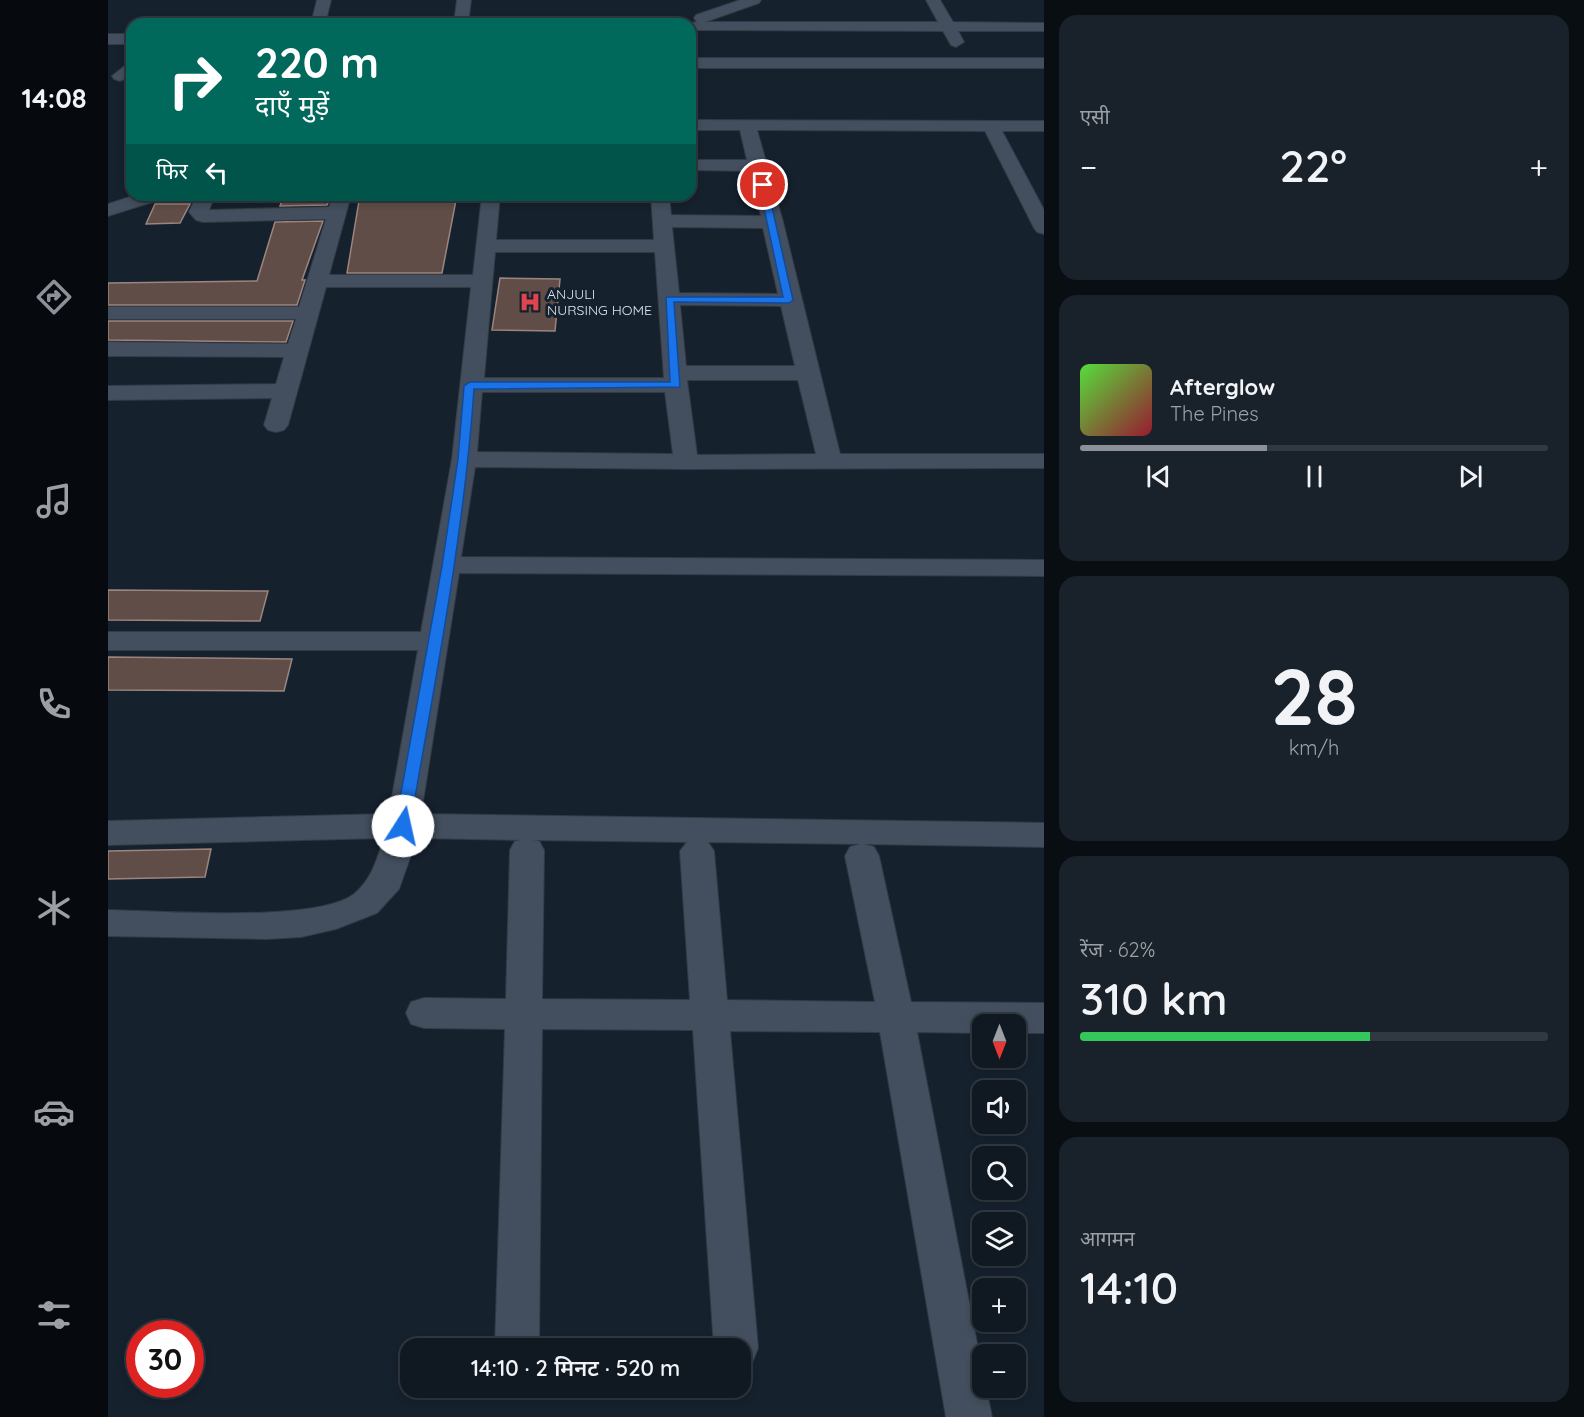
<!DOCTYPE html>
<html lang="hi">
<meta charset="utf-8">
<style>
:root{--surface:#101922;--page:#19222a;--text:#f1f3f6;--muted:#9ca0a5;--line:#303840;--accent:#8c9099}
body{margin:0;font-family:Quicksand,"Noto Sans Devanagari",sans-serif;background:var(--page);color:var(--text);height:100vh;display:flex;flex-direction:column;font-size:22px;white-space:nowrap}
*{box-sizing:border-box;margin:0}
p{font-size:20px;color:var(--muted)}
.icon{flex:none;width:33px;height:33px;fill:none;stroke:currentColor;stroke-width:2;stroke-linecap:round;stroke-linejoin:round}
.map{position:relative;flex:1;overflow:hidden}
.sheet{display:flex;flex-direction:column;gap:15px;padding:15px;background:#090e13;width:540px}
.sheet>*{flex:none}
.banner{position:absolute;left:18px;top:18px;width:570px;height:183px;border-radius:18px;box-shadow:0 3px 9px #0003,0 0 0 2px var(--line);background:#00695c;color:#fff;overflow:hidden}
.needle{width:39px;rotate:180deg}
.fabs{position:absolute;left:864px;top:1014px;display:grid;gap:12px}
.fabs a{display:grid;place-items:center;width:54px;height:54px;border-radius:12px;background:var(--surface);box-shadow:0 3px 9px #0003,0 0 0 2px var(--line);font-size:30px}
.speed{position:absolute;left:18px;top:1320px;display:flex;gap:12px;font-size:30px;font-weight:700;text-align:center}
.speed>*{display:grid;place-content:center;width:78px;height:78px;border-radius:50%;background:var(--surface);box-shadow:0 3px 9px #0003,0 0 0 2px var(--line);line-height:1}
.speed .limit{border:9px solid #d22;background:#fff;color:#111}
.pin{position:absolute;display:grid;place-items:center;width:51px;height:51px;color:#fff;margin:-26px;border:3px solid #fff;border-radius:50%;box-shadow:0 2px 6px #0007}
.me{position:absolute;width:66px;margin:-33px;rotate:10deg;stroke-linejoin:round;filter:drop-shadow(0 0 4px #0008)}
.turn{display:flex;align-items:center;gap:21px;height:126px;padding:0 30px;font-size:27px}
.turn .icon{width:78px;height:78px;stroke-width:2.5}
.turn b{display:block;font-size:42px;line-height:51px}
.then{display:flex;align-items:center;height:57px;padding:0 30px;background:#0003;gap:12px;font-size:22px}
.big{font-size:45px;font-weight:600;line-height:1.1}
.sheet .card{flex:1;display:flex;flex-direction:column;justify-content:center;gap:9px;min-width:0;padding:0 21px;border-radius:18px;background:var(--page)}
.sheet .dial{align-items:center;gap:0}
.dial b{font-size:78px;line-height:1}
.song{display:flex;align-items:center;gap:18px}
.cover{width:72px;height:72px;border-radius:9px;background:linear-gradient(135deg,hsl(110 70% 55%),hsl(350 70% 35%))}
.played{height:6px;border-radius:3px;background:linear-gradient(90deg,var(--accent) 40%,var(--line) 40%)}
.keys{display:flex;justify-content:space-around;direction:ltr}
.heat{display:flex;justify-content:space-between;align-items:center;font-size:33px;direction:ltr}
.charge{height:9px;border-radius:4px;background:linear-gradient(90deg,#34c759 62%,var(--line) 0)}
.trip{position:absolute;left:292px;top:1338px;width:351px;height:60px;border-radius:18px;background:var(--surface);box-shadow:0 3px 9px #0003,0 0 0 2px var(--line);font-weight:600;line-height:60px;text-align:center}
main{display:flex;flex:1;min-height:0}
.menu{display:flex;flex-direction:column;width:108px;justify-content:space-around;align-items:center;background:#060a0e;color:var(--muted)}
.menu .icon{width:42px;height:42px}
.menu .selected{color:var(--accent)}
.menu b{font-size:27px;color:var(--text)}
.map>svg:first-child{display:block}
</style>
<main>
<nav class="menu">
<b>14:08</b>
<svg class="icon selected" aria-label="directions" viewBox="0 0 24 24"><path d="M12 3l9 9-9 9-9-9zM9 14v-3h6M13 9l2 2-2 2"/></svg>
<svg class="icon" aria-label="music" viewBox="0 0 24 24"><path d="M9 18V5l10-2v13"/><circle cx="6" cy="18" r="3"/><circle cx="16" cy="16" r="3"/></svg>
<svg class="icon" aria-label="phone" viewBox="0 0 24 24"><path d="M5 4h4l2 5-3 2q2 4 5 5l2-3 5 2v4C11 20 4 13 5 4z"/></svg>
<svg class="icon" aria-label="climate" viewBox="0 0 24 24"><path d="M12 3v18M4 7l16 10M4 17L20 7"/></svg>
<svg class="icon" aria-label="car" viewBox="0 0 24 24"><path d="M5 17H2v-5l4-1 3-4h7l3 4 3 1v5h-3M9 17h6M6 11h13"/><circle cx="7" cy="17" r="2"/><circle cx="17" cy="17" r="2"/></svg>
<svg class="icon" aria-label="filters" viewBox="0 0 24 24"><path d="M4 7h16M4 17h16"/><circle cx="9" cy="7" r="2"/><circle cx="15" cy="17" r="2"/></svg>
</nav>
<div class="map">
<svg width="936" height="1417" viewBox="0 0 936 1417">
<rect width="100%" height="100%" fill="#16212e"/>
<path fill="#614d47" stroke="#9c857f" stroke-width="1.5" d="M176,195H223L219,205L172,206Z
M252,195H349L334,273H239Z
M47,204H82L72,223L38,224Z
M215,221L194,280H197L189,305H0V283L149,281L167,222Z
M392,278L452,279L447,331L384,330Z
M0,321H185L178,342L0,340Z
M0,590L160,591L152,621L0,620Z
M0,657L184,659L176,691L0,690Z
M103,849L97,877L0,879V851Z"/>
<g fill="none" stroke-linecap="round" stroke-linejoin="round">
<defs>
<path id="minor" d="M209,0H223L217,24H203Z
M349,0H363L360,24H346Z
M632,0H653L651,3L597,22H830L818,0H832L845,22L936,23V31H850L856,42L848,47L843,45L835,31L582,30V24H576L589,22L586,18L588,15Z
M0,34H24V44H0Z
M582,58H936V68H582Z
M24,63V75L12,81L6,79L4,76L18,65Z
M582,120L936,121V131H894L936,210V234L929,232L926,228L877,131L649,130L675,222L732,454H936V468L578,469L367,467L353,557L936,560V576L351,573L313,814L936,823V847L756,844L766,847L771,856L803,1002L936,1003V1033H908V1024H874V1033L809,1032L874,1369V1388H878L884,1417H838L772,1032L622,1031L650,1348L644,1363L633,1368V1348H606L585,1030L434,1029L431,1348H387L397,1029L316,1028L303,1024L298,1013L303,1002L316,998L398,999L402,850L407,841L413,840L309,838L291,889L269,913L228,929L193,937L159,939L0,936V910C52,911 209,923 246,894C264,879 269,859 276,838L0,845V821L281,814L310,650H0V632H313L344,459L363,287H218L180,425L176,430L168,432L160,430L156,425L164,398L0,400V386L168,384L176,357L0,356V342L180,344L188,319H0V307H191L218,219L95,222L88,220L81,212L89,195H107L101,210L221,207L225,195H243L221,275H365L374,195H392L388,240H546L543,195H561L563,215L653,216L642,171L582,170V160H639L632,130H582ZM564,227L655,228L670,294L571,293ZM387,252H547L556,378H376ZM572,305L673,306L687,366H578ZM579,380H690L708,454L589,455ZM374,392H557L565,454L369,452ZM425,840L579,842L572,851L582,1000L434,999L436,850L431,841ZM600,842L752,844L742,847L737,856L767,1002L619,1000L606,851Z
M28,195H56L54,199L0,216V204Z"/>
</defs>
<use href="#minor" stroke="#333a44" stroke-width="2"/>
<use href="#minor" fill="#434f5e" fill-rule="evenodd"/>
</g>
<path fill="#1a73e8" stroke="#114b97" stroke-width="1.5" d="M655,182L659,185L685,300L681,303L566,302L572,387L366,389C356,536 327,681 302,826L300,830H290L287,826L334,566L350,459L356,386L362,382H562L558,297H675L651,185Z"/>
<defs>
<symbol id="hospital-bare" viewBox="-9 -9 18 18"><path d="M-5-5h3v3.5h4V-5h3V5h-3V1.5h-4V5h-3Z" fill="#e0444e" stroke="#16212e" stroke-width="2.5" paint-order="stroke"/></symbol>
</defs>
<g fill-rule="evenodd">
<use href="#hospital-bare" x="407" y="287" width="30" height="30"/>
</g>
<g text-anchor="middle" stroke-width="6" stroke-linejoin="round" paint-order="stroke">
<g font-size="14" fill="#dbe3ec" stroke="#16212e" text-anchor="start">
<text x="439" y="299">ANJULI<tspan x="439" dy="16">NURSING HOME</tspan></text>
</g>
</g>
</svg>
<div class="fabs">
<a><svg class="needle" viewBox="-14 -14 28 28"><path d="M0-13l5 13h-10z" fill="#e53935"/><path d="M0 13l5-13h-10z" fill="#9ca0a5"/></svg></a>
<a><svg class="icon" aria-label="sound" viewBox="0 0 24 24"><path d="M4 9h4l5-4v14l-5-4H4zM17 9q2 3 0 6"/></svg></a>
<a><svg class="icon" aria-label="search" viewBox="0 0 24 24"><circle cx="10" cy="10" r="6"/><path d="M15 15l6 6"/></svg></a>
<a><svg class="icon" aria-label="layers" viewBox="0 0 24 24"><path d="M12 4l9 5-9 5-9-5zM3 14l9 5 9-5"/></svg></a>
<a>+</a>
<a>−</a>
</div>
<div class="speed"><div class="limit">30</div></div>
<div class="pin" style="left:655px;top:185px;background:#d93025"><svg class="icon" aria-label="arrive" viewBox="0 0 24 24"><path d="M6 21V4h12l-3 4 3 4H6"/></svg></div>
<svg class="me" style="left:295px;top:826px" viewBox="-20 -20 40 40"><circle r="19" fill="#fff"/><path d="M0-13L10 11 0 6-10 11z" fill="#1a73e8"/></svg>
<div class="trip">14:10 · 2 मिनट · 520 m</div>
<div class="banner">
<div class="turn"><svg class="icon" aria-label="right" viewBox="0 0 24 24"><path d="M7 20v-9h11M14 6l5 5-5 5"/></svg><div><b>220 m</b>दाएँ मुड़ें</div></div>
<div class="then">फिर<svg class="icon" aria-label="left" viewBox="0 0 24 24"><path d="M17 20v-9H6M10 6l-5 5 5 5"/></svg></div>
</div>
</div>
<section class="sheet">
<div class="card"><p>एसी</p>
<div class="heat"><a>−</a><b class="big">22°</b><a>+</a></div>
</div>
<div class="card">
<div class="song"><i class="cover"></i><div><b>Afterglow</b><p>The Pines</p></div></div>
<div class="played"></div>
<div class="keys"><svg class="icon" aria-label="previous" viewBox="0 0 24 24"><path d="M18 5L8 12l10 7zM5 5v14"/></svg><svg class="icon" aria-label="pause" viewBox="0 0 24 24"><path d="M8 5v14M16 5v14"/></svg><svg class="icon" aria-label="next" viewBox="0 0 24 24"><path d="M6 5l10 7-10 7zM19 5v14"/></svg></div>
</div>
<div class="card dial"><b>28</b><p>km/h</p></div>
<div class="card"><p>रेंज · 62%</p><b class="big">310 km</b><div class="charge"></div></div>
<div class="card"><p>आगमन</p><b class="big">14:10</b></div>
</section>
</main>
